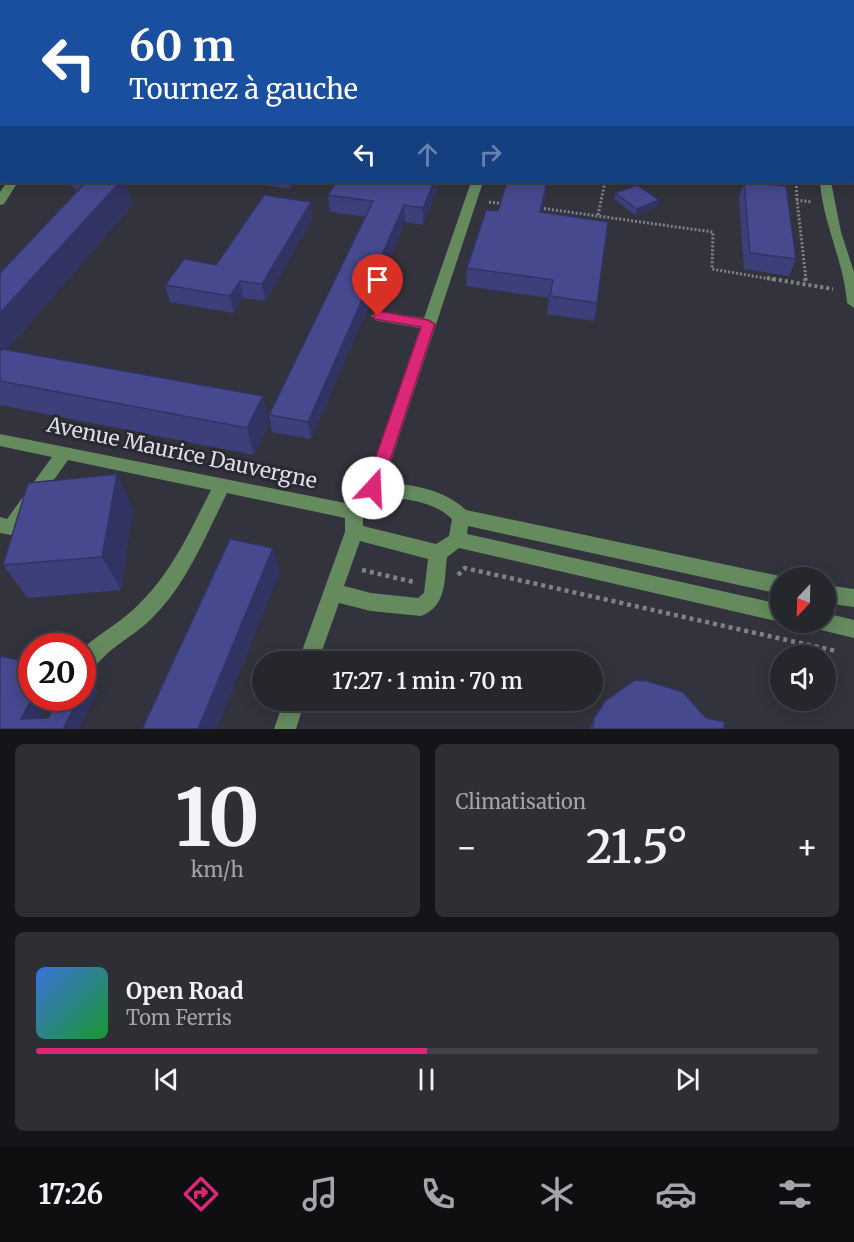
<!DOCTYPE html>
<html lang="fr">
<meta charset="utf-8">
<style>
:root{--surface:#26262d;--page:#2e2e35;--text:#f1f3f6;--muted:#a4a5aa;--line:#424349;--accent:#db2777}
body{margin:0;font-family:Merriweather,serif;background:var(--page);color:var(--text);height:100vh;display:flex;flex-direction:column;font-size:22px;white-space:nowrap}
*{box-sizing:border-box;margin:0}
p{font-size:20px;color:var(--muted)}
.icon{flex:none;width:33px;height:33px;fill:none;stroke:currentColor;stroke-width:2;stroke-linecap:round;stroke-linejoin:round}
.map{position:relative;height:729px;overflow:hidden}
.panel{display:flex;flex-direction:column;gap:15px;padding:15px;background:#151519;flex:1}
.panel>*{flex:none}
.guide{position:absolute;left:0px;top:0px;width:855px;height:183px;box-shadow:0 3px 15px #0003,0 0 0 2px var(--line);background:#1a4fa0;color:#fff;overflow:hidden}
.needle{width:39px;rotate:202deg}
.tools{position:absolute;left:770px;top:567px;display:grid;gap:12px}
.tools a{display:grid;place-items:center;width:66px;height:66px;border-radius:50%;background:var(--surface);box-shadow:0 3px 15px #0003,0 0 0 2px var(--line);font-size:30px}
.speed{position:absolute;left:18px;top:633px;display:flex;gap:12px;font-size:30px;font-weight:700;text-align:center}
.speed>*{display:grid;place-content:center;width:78px;height:78px;border-radius:50%;background:var(--surface);box-shadow:0 3px 15px #0003,0 0 0 2px var(--line);line-height:1}
.speed .limit{border:9px solid #d22;background:#fff;color:#111}
.pin{position:absolute;display:grid;place-items:center;width:51px;height:51px;color:#fff;margin:-62px -26px;border-radius:50% 50% 50% 0;rotate:-45deg;box-shadow:0 0 6px #0007}
.pin .icon{rotate:45deg}
.me{position:absolute;width:66px;margin:-33px;rotate:20deg;stroke-linejoin:round;filter:drop-shadow(0 0 4px #0008)}
.turn{display:flex;align-items:center;gap:21px;height:126px;padding:0 30px;font-size:27px}
.turn .icon{width:78px;height:78px;stroke-width:2.5}
.turn b{display:block;font-size:42px;line-height:51px}
.lanes{display:flex;align-items:center;height:57px;padding:0 30px;background:#0003;justify-content:center;gap:30px;direction:ltr}
.lanes .off{opacity:.35}
.big{font-size:45px;font-weight:600;line-height:1.1}
.panel .tile{flex:1;display:flex;flex-direction:column;justify-content:center;gap:9px;min-width:0;padding:0 21px;border-radius:9px;background:var(--page)}
.panel .dial{align-items:center;gap:0}
.dial b{font-size:78px;line-height:1}
.song{display:flex;align-items:center;gap:18px}
.cover{width:72px;height:72px;border-radius:9px;background:linear-gradient(135deg,hsl(220 70% 55%),hsl(130 70% 35%))}
.played{height:6px;border-radius:3px;background:linear-gradient(90deg,var(--accent) 50%,var(--line) 50%)}
.keys{display:flex;justify-content:space-around;direction:ltr}
.heat{display:flex;justify-content:space-between;align-items:center;font-size:33px;direction:ltr}
.panel .tiles{flex:1;display:grid;gap:15px;grid-template-columns:1fr 1fr}
.tile:last-child{grid-column:span 2}
.trip{position:absolute;left:252px;top:651px;width:351px;height:60px;border-radius:30px;background:var(--surface);box-shadow:0 3px 15px #0003,0 0 0 2px var(--line);font-weight:600;line-height:60px;text-align:center}
.menu{display:flex;height:96px;justify-content:space-around;align-items:center;background:#0f0f12;color:var(--muted)}
.menu .icon{width:42px;height:42px}
.menu .on{color:var(--accent)}
.menu b{font-size:27px;color:var(--text)}
.map>svg:first-child{display:block}
</style>
<div class="map">
<svg width="854" height="729" viewBox="0 0 854 729">
<rect width="100%" height="100%" fill="#32333c"/>
<g fill="none" stroke-linecap="round" stroke-linejoin="round">
<path stroke="#818289" stroke-width="3" stroke-dasharray="2 2" stroke-linecap="butt" d="M796,182L797,200
M489,202L506,204
M540,208L713,232L712,269L776,280
M598,215L605,182
M806,280L797,200L812,202"/>
<path stroke="#818289" stroke-width="4" stroke-dasharray="3 3" stroke-linecap="butt" d="M767,278L833,289
M805,278L806,283"/>
<path stroke="#818289" stroke-width="4.5" stroke-dasharray="4 4" stroke-linecap="butt" d="M362,570L414,582
M458,575L465,568L836,651"/>
<path fill="#658a5e" fill-rule="evenodd" d="M20,0H33L35,2H21Z
M630,0H649L651,2H631Z
M785,0H793V2H785Z
M0,137H2V146H0Z
M7,182H18L4,204L0,205V192Z
M471,182H483L384,482C413,485 444,489 466,510L780,576L783,578H780V594L468,526L467,534L780,604V622L459,548L447,557C444,581 447,606 421,616L371,611L339,603L318,662H298L345,532V518L227,493C206,535 187,583 154,616C141,630 125,639 110,651C101,659 93,670 82,675V649C101,632 123,621 140,603C172,572 191,529 211,490L68,460L17,532L11,535L0,533V517L7,519L52,457L0,446V434L350,504L366,485L420,328L378,321L371,316L378,311L424,318ZM377,496C404,499 432,500 452,519L449,536L436,544L363,526V514ZM360,541L428,559L424,593L418,598L371,593L344,586Z
M820,182H831L841,232L854,272V308L847,303C844,262 823,223 820,182Z
M825,585L854,589V607L825,603Z
M825,613L854,620V638L817,629L814,622H825Z
M284,700H305L296,729H274Z"/>
</g>
<path fill="#3c3f7a" d="M0,0L2,2V47L0,45Z
M139,0H397L395,2H146Z
M472,0H636V2H472Z
M711,0H767V2H711Z
M817,0H854V143V2H817Z
M67,182H125L133,204L7,350L269,424L254,455L0,405V273L78,192Z
M241,182H295L290,189Z
M336,182H437V189L423,225L405,222L311,439L272,432L269,415L366,217L330,212L328,195Z
M744,182L796,259L789,276L744,269L739,198Z
M615,193L659,200L658,206L635,215L614,199Z
M498,211L542,213L597,303L594,321L547,314L549,298L466,286L467,268Z
M313,218L265,301L243,298L234,313L170,302L165,285L216,265Z
M117,474L133,509L121,590L28,598L3,565Z
M594,718H706L724,729H590Z"/>
<path fill="#313363" d="M380,0H397L395,2H378Z
M0,17H2V39L0,36Z
M120,182H125L133,204L0,358V313Z
M289,182H295L290,189Z
M434,182H437V189L423,225V208Z
M547,182H549L538,230L540,212Z
M659,200L658,206L635,215L637,209Z
M311,202L313,218L265,301L262,284Z
M404,205L405,222L311,439L308,422Z
M240,281L243,298L234,313L230,296Z
M263,396L269,424L254,455L247,428Z
M117,474L133,509L121,590L102,557Z
M273,548L280,572L217,729H198Z
M87,663L96,675L92,683L98,691L79,729H63L79,698H82V671Z
M32,698H49L33,729L21,719Z"/>
<path fill="#46498e" stroke="#313363" stroke-width="1.5" d="M0,0H16L18,2H2V17H0Z
M86,0H90L93,2H80Z
M183,0H380L378,2H190Z
M415,0H437L436,2H411Z
M472,0H500L497,2H472Z
M515,0H602L598,2H519Z
M607,0H636V2H607Z
M717,0H747V2H717Z
M829,0H854V85V2H830Z
M86,182H120L0,313V273Z
M336,182H434L423,208L404,205L308,422L269,415L373,201L328,195Z
M507,182H547L540,212L608,222L597,303L550,296L553,280L467,268L486,210L498,211Z
M744,182L786,186L796,259L750,253Z
M637,185L659,200L637,209L615,193Z
M264,195L311,202L262,284L240,281L230,296L165,285L184,259L216,265Z
M2,349L263,396L247,428L0,381V351Z
M117,474L102,557L3,565L28,483Z
M230,539L273,548L198,729H142Z
M0,656L28,662L32,656V698L21,719L48,718L59,698H79L63,729H0Z
M82,662L87,663L82,671Z
M82,677L89,679L82,691Z
M635,680L647,681L683,692L706,718L725,722L724,729H593L594,718L605,701Z"/>
<path fill="#db2777" stroke="#8e194d" stroke-width="1.5" d="M378,311L428,320L435,324L381,488L373,495L365,488L421,327L374,319V313Z"/>
<g text-anchor="middle" stroke-width="6" stroke-linejoin="round" paint-order="stroke">
<g font-size="21" fill="#dddee3" stroke="#282932">
<text transform="translate(182 453) rotate(12)" y="7">Avenue Maurice Dauvergne</text>
</g>
</g>
</svg>
<div class="tools">
<a><svg class="needle" viewBox="-14 -14 28 28"><path d="M0-13l5 13h-10z" fill="#e53935"/><path d="M0 13l5-13h-10z" fill="#a4a5aa"/></svg></a>
<a><svg class="icon" aria-label="sound" viewBox="0 0 24 24"><path d="M4 9h4l5-4v14l-5-4H4zM17 9q2 3 0 6"/></svg></a>
</div>
<div class="speed"><div class="limit">20</div></div>
<div class="pin" style="left:378px;top:316px;background:#d93025"><svg class="icon" aria-label="arrive" viewBox="0 0 24 24"><path d="M6 21V4h12l-3 4 3 4H6"/></svg></div>
<svg class="me" style="left:373px;top:488px" viewBox="-20 -20 40 40"><circle r="19" fill="#fff"/><path d="M0-13L10 11 0 6-10 11z" fill="#db2777"/></svg>
<div class="trip">17:27 · 1 min · 70 m</div>
<div class="guide">
<div class="turn"><svg class="icon" aria-label="left" viewBox="0 0 24 24"><path d="M17 20v-9H6M10 6l-5 5 5 5"/></svg><div><b>60 m</b>Tournez à gauche</div></div>
<div class="lanes"><svg class="icon" aria-label="left" viewBox="0 0 24 24"><path d="M17 20v-9H6M10 6l-5 5 5 5"/></svg><svg class="icon off" aria-label="ahead" viewBox="0 0 24 24"><path d="M12 20V5M6 11l6-6 6 6"/></svg><svg class="icon off" aria-label="right" viewBox="0 0 24 24"><path d="M7 20v-9h11M14 6l5 5-5 5"/></svg></div>
</div>
</div>
<section class="panel">
<div class="tiles">
<div class="tile dial"><b>10</b><p>km/h</p></div>
<div class="tile"><p>Climatisation</p>
<div class="heat"><a>−</a><b class="big">21.5°</b><a>+</a></div>
</div>
<div class="tile">
<div class="song"><i class="cover"></i><div><b>Open Road</b><p>Tom Ferris</p></div></div>
<div class="played"></div>
<div class="keys"><svg class="icon" aria-label="previous" viewBox="0 0 24 24"><path d="M18 5L8 12l10 7zM5 5v14"/></svg><svg class="icon" aria-label="pause" viewBox="0 0 24 24"><path d="M8 5v14M16 5v14"/></svg><svg class="icon" aria-label="next" viewBox="0 0 24 24"><path d="M6 5l10 7-10 7zM19 5v14"/></svg></div>
</div>
</div>
</section>
<nav class="menu">
<b>17:26</b>
<svg class="icon on" aria-label="directions" viewBox="0 0 24 24"><path d="M12 3l9 9-9 9-9-9zM9 14v-3h6M13 9l2 2-2 2"/></svg>
<svg class="icon" aria-label="music" viewBox="0 0 24 24"><path d="M9 18V5l10-2v13"/><circle cx="6" cy="18" r="3"/><circle cx="16" cy="16" r="3"/></svg>
<svg class="icon" aria-label="phone" viewBox="0 0 24 24"><path d="M5 4h4l2 5-3 2q2 4 5 5l2-3 5 2v4C11 20 4 13 5 4z"/></svg>
<svg class="icon" aria-label="climate" viewBox="0 0 24 24"><path d="M12 3v18M4 7l16 10M4 17L20 7"/></svg>
<svg class="icon" aria-label="car" viewBox="0 0 24 24"><path d="M5 17H2v-5l4-1 3-4h7l3 4 3 1v5h-3M9 17h6M6 11h13"/><circle cx="7" cy="17" r="2"/><circle cx="17" cy="17" r="2"/></svg>
<svg class="icon" aria-label="filters" viewBox="0 0 24 24"><path d="M4 7h16M4 17h16"/><circle cx="9" cy="7" r="2"/><circle cx="15" cy="17" r="2"/></svg>
</nav>
